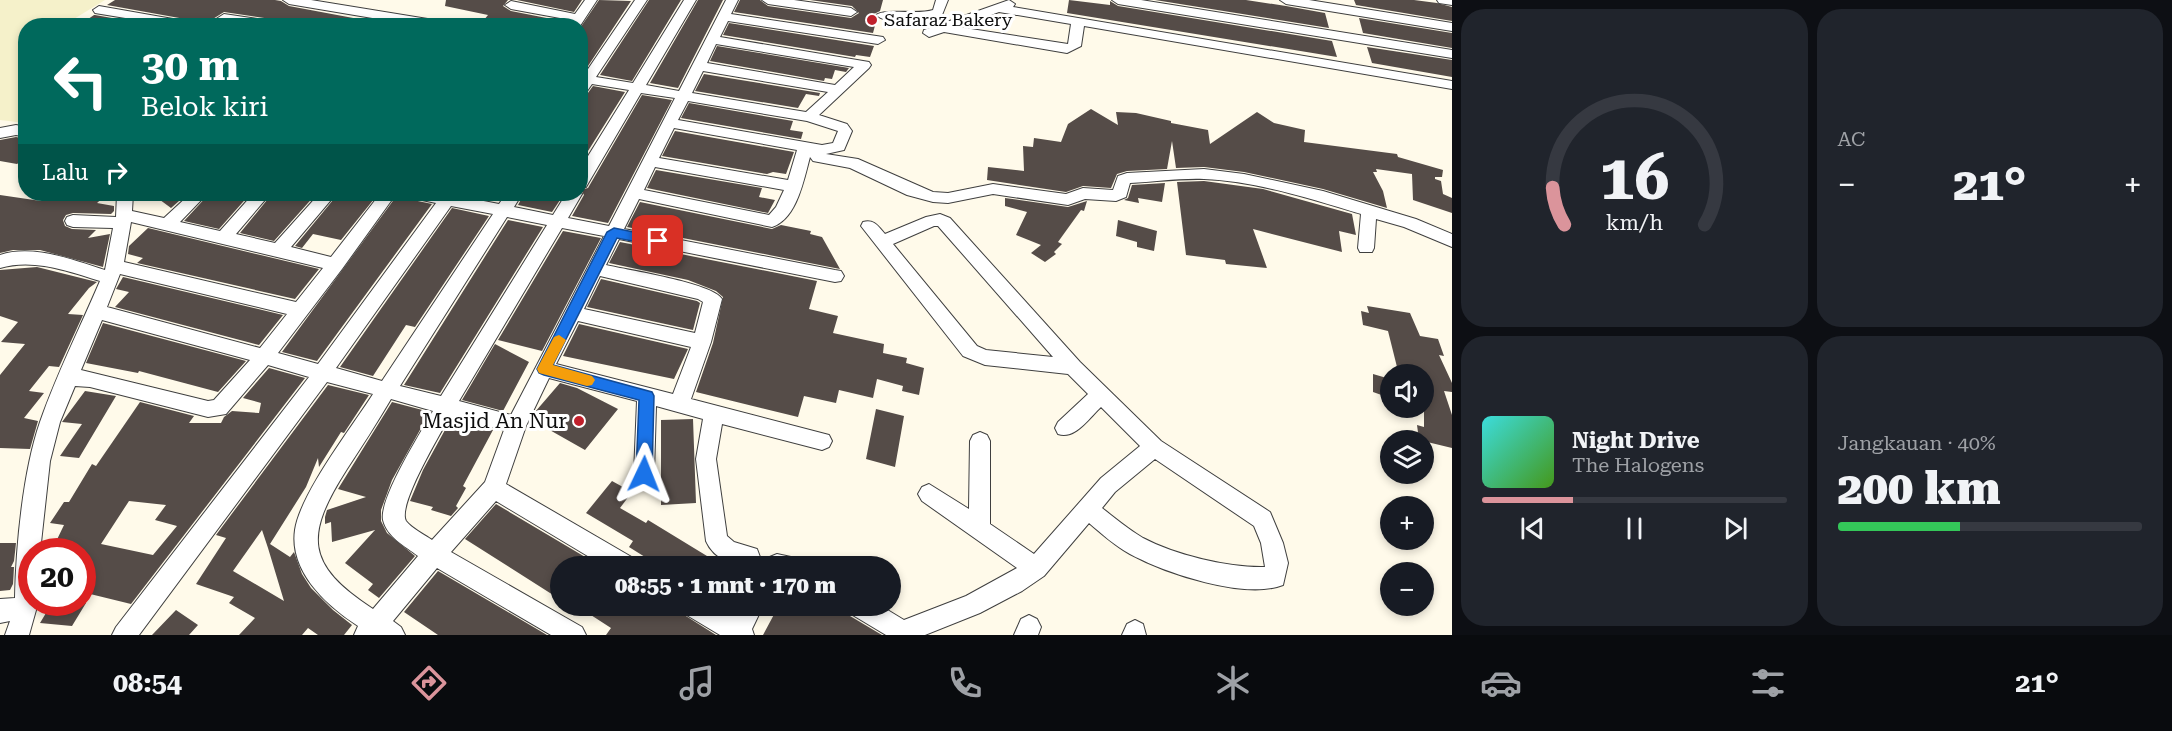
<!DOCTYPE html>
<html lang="id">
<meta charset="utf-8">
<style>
:root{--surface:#171b24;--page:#20242c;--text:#f1f3f6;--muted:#9ea1a6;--line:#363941;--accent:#db949b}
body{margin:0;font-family:"Roboto Serif",serif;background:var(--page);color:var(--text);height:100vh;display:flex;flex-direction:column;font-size:22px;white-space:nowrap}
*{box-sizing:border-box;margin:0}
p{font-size:20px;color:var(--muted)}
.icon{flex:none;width:33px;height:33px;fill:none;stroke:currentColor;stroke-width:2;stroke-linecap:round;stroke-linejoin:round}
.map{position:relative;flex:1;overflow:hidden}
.sheet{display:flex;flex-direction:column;gap:9px;padding:9px;background:#0d0f14;width:720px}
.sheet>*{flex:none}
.guide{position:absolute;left:18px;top:18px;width:570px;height:183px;border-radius:24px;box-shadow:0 3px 9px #0003;background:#00695c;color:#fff;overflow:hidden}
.fabs{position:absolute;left:1380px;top:364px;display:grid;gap:12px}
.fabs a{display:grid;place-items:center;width:54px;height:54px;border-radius:50%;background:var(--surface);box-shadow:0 3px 9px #0003;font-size:30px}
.speed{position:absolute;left:18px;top:538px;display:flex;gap:12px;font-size:30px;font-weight:700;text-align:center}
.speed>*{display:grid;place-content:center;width:78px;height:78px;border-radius:50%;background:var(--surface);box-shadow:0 3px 9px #0003;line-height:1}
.speed .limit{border:9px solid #d22;background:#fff;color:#111}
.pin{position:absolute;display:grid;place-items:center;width:51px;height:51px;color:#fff;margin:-26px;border-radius:12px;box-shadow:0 3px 9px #0006}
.me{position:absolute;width:66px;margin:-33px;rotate:2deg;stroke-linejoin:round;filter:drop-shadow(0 0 4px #0008)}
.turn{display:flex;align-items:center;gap:21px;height:126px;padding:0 24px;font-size:27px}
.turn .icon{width:78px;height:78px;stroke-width:2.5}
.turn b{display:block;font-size:42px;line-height:51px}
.then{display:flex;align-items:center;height:57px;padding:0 24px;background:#0003;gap:12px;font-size:22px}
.big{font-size:45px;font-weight:800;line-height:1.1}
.sheet .card{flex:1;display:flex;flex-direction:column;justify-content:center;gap:9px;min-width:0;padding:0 21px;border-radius:24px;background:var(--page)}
.sheet .dial{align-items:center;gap:0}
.dial svg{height:156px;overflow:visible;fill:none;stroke:var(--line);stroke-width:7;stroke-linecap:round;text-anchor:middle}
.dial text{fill:var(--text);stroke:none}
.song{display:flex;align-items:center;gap:18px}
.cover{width:72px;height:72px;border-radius:9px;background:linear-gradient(135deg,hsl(180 70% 55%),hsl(100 70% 35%))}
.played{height:6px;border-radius:3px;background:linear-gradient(90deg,var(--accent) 30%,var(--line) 30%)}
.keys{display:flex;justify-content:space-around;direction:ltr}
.heat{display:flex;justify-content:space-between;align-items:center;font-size:33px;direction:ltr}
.charge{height:9px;border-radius:4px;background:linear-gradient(90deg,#34c759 40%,var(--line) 0)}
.sheet .tiles{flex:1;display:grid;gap:9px;grid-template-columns:repeat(2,1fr)}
.trip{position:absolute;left:550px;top:556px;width:351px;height:60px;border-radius:30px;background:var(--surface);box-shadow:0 3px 9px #0003;font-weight:800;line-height:60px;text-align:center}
.tab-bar{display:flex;height:96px;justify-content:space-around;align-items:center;background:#090b0e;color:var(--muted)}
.tab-bar .icon{width:42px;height:42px}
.tab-bar .current{color:var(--accent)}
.tab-bar b{font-size:27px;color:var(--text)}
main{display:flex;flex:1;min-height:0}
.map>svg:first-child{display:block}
</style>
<main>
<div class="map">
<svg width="1452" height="635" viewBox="0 0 1452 635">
<rect width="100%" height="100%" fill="#fffaea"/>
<path fill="#f5f1ca" d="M0,0H105L64,25L26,26L25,123L0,120Z"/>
<path fill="#554c48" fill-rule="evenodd" d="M115,0H275L281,1L289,6L396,26H286L278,20L224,12L208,22L196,21L107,5Z
M446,0H508L503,6L511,11L567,22L565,26H479L488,15L445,6Z
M517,0H582L574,12Z
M599,0L631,1L588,66L580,64V46L587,36L580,35V28Z
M649,0H681L632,81L600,75Z
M698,0H723L678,88L650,83Z
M740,0H760L768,6L851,18L859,13L852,6L810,0H883L880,11L874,14L877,18L873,33L734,12Z
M1069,0L1110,5V1L1118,6L1332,41L1337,57L1067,13Z
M1155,0H1246L1286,6L1325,13L1329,28Z
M1354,0H1414L1437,3L1452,7V21L1356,5Z
M94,15H95L157,26H78Z
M1359,18L1452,33V48L1363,33Z
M729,23L874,46L870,57L856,55L855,57L723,35Z
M717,46L849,68L846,72L835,70L832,79L825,78L824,81L710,61Z
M1367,47L1452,60V77L1372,63Z
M704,74L820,93L819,96L806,94L798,108L695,91Z
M593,86L625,92L583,159H580V104Z
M642,95L672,100L608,223L572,216L584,195L581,190L588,188Z
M689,103L793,121L790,130L803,132L801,139L681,118Z
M1091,109L1118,125L1116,112L1136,113L1171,121V123L1208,130L1210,144L1257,112L1274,123L1305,130L1304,142L1397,154L1398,157L1443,170L1442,177H1435V179L1441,181L1443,194L1452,198V213L1413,200L1412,174L1376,169L1377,172H1373L1383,191L1387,208L1323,189L1244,172L1204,167L1176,168L1172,141L1167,169L1127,171L1117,174L1111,188L1083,186L1066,192L987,180L988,167L1024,171L1023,146L1033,147L1034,138L1061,142L1068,124Z
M675,131L794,152L786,174L773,172L767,174L662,156Z
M16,137L26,139V157L17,164L0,161V140Z
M656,170L762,188L759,197L775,200L768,213L647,188Z
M1204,181L1263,189L1352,214L1356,235L1339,231L1342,252L1253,229L1267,268L1226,264L1225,260L1186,255L1177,182Z
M1165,183L1162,202L1138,198L1139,203L1124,200L1128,198L1132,185Z
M50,194H107L97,203L114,206V211L111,214L73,213L66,215L63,220L65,226L72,229L96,230L88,238L110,234L103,267L40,250H13L0,253V195L41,201Z
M152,194H187L171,208Z
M209,194H250L219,229L184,221Z
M272,194H316L274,241L240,233Z
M338,194L356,196L358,194H378L341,240L313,234L302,248L295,246Z
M398,194H409L413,200L432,204L317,361L282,352Z
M524,194H564L552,212L518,205Z
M1005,198L1068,207L1087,201L1084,211L1081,210L1058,242L1062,244L1054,252L1056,254L1045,262L1031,253L1041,245L1016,235L1027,212L1005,206Z
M640,202L772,229L781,225L811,231L810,234L822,237L840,269L627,227Z
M452,208L489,216L415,327L406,325L373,376L340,367Z
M508,220L543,227L440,393L404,385Z
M1118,220L1157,231L1154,251L1137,247V242L1116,236Z
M148,228L319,269L295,299L137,263L143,258L128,254L129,246Z
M563,231L601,238L542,351L498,340Z
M620,242L817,281L809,309L838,316L833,333L884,344L883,353L907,358L906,363L924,368L919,395L902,391L903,386L877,379L873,398L839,390L836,403L804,396L798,417L696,392L713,343L723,297L716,291L688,280L609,263Z
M37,267L97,282L89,288L68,314L83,315L60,365L59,367L49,366L29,391L44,393L24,418L38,421L30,449L0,448V375L25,344L1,342L18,322L0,316V270Z
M123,277L283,315L259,345L115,307L129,292L116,289Z
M601,279L697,301L700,303L693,330L587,307Z
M1367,306L1410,313L1420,336L1438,339L1444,356L1439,355L1452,383V392L1444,391L1452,415V448L1419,440L1417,425L1424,427V375H1399L1388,331L1363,325L1361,311L1369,313Z
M103,323L246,361L218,392L139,371L138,373L86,363Z
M579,324L688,349L674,379L563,356Z
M495,344L529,362L503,411L462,400Z
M269,368L305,378L131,604L82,592V552H51L64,525L50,523L64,502H69L92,464L96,466L140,402L194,416L189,423H221L224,417L232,411L259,413L261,403L243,398ZM129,501L166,505L155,520L177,526L153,555L101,544Z
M1373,374L1390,379V398L1373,392Z
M560,383L577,388L618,409L585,450L532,420L535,412Z
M328,385L369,395L344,433L341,432L319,467L318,458L306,487L270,544L290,557L294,552L302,574L311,588L333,610L352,625L344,635H318L308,628L302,635H239L255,618L229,603L234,597L196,584L226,538L216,535ZM262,530L268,548L284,601L233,571Z
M85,391L116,396L79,458L60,456L82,424L62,422Z
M392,402L430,412L392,480L381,510V521L387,533L415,556L379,598L368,590L373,584L345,563L375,530L332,542L331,522L325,524V517L327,510L366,497L338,489Z
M876,409L904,416L895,467L866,459Z
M451,419L493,430L463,486L466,488L456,506L458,508L451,516L431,510L433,507L410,501L423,470Z
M693,419L696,503L661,505V420Z
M612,481L632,492L620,508L646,523L648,520L725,567H661L629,547L633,541L586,513Z
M496,504L602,567H561V600L465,539Z
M0,543H16L14,561L11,567H14L13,584L10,590L0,591Z
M438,571L547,635H438L404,612Z
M52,603H86L72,626L40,623Z
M577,606H670L716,635H606L611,628Z
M800,606H842L850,616L882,635H763L778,607L794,616Z
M176,610L198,625L189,635H152Z"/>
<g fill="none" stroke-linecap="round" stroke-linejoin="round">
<defs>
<path id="minor" d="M283,0H311L446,22L452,26H420L289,4Z
M585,0H597L580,26H567L571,20L511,9L505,5L511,1L575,14Z
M635,0H647L596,77L633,83L684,0H696L646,85L679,91L726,0H738L731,14L883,37L885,40L878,44L728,21L720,37L869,62L871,65L869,68L819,115L847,124L852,131L844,150L826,154L858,159L933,192L948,193L993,184L1066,194L1083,188L1113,190L1118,176L1127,173L1204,169L1244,174L1323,191L1416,219L1452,234V247L1404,227L1376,219L1374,248L1372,252H1360L1358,248L1361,214C1311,199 1256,181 1204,179C1179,178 1154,182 1130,183L1126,197L1116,201L1085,199L1068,205L993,194L948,203L933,202L907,195L850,168L813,161L810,157C804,179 797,219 772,227L639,199L624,229L835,270L841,271L844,276L841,281L835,282L619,239L606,265C627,270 713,283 722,299L711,342L691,399L829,435L832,441L829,447L822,450L722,424L716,459L727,536L734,542L757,549L760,557L757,565C739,572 713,558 706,541L696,459L703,419L656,406L654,474L651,481L644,483L637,481L634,474L637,401L549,378L526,426L506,484L635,559L638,567H606L496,501L451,552L582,627L586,635H551L437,568L393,621L401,627L405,635H354L358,626C327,606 289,572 295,530C300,494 352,427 373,394L327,382L139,635H112L116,627L309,377L268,365L226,414L208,417L90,387L75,386L60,422L50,461L40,552H32V603H38L29,635H5L10,621L0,623V599L15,598C16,546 23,471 40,422C57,373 80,328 100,281C68,271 33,258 0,268V255C33,244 73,260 105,270L113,228L73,227L67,225L65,221L67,217L73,215L116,217L117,194H133L132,211L164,218L190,194H207L180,222L220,231L253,194H270L236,234L275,243L319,194H336L291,247L331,257L380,194H396L342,269L278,353L318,364L436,203L413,198L411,194H459L458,196L499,204L506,194H522L514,207L553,215L566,194L580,192L582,194L568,218L609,226L675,98L641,93L586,187L580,188V169L629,90L592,84L585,94L580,95V74L584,75ZM716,44L854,67L835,85L707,63ZM703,71L828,92L806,112L692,93ZM688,101L807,121L838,131L833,143L822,145L678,120ZM674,128L797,150L788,180L659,158ZM655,167L784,190L776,207L769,215L644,190ZM451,206L493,214L382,381L336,368ZM507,217L547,225L441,396L400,386ZM131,222L323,268L296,302L124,262ZM562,228L604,236L511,415L459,401ZM120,274L287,314L260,348L107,307ZM600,276L698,299L703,302L695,333L584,309ZM102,320L250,360L214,400L208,401L81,370ZM578,321L691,347L673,394L556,364ZM391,399L433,411C421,432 379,498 383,520C387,537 405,546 418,556L373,609C304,564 305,535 347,469C362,446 377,423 391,399ZM450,416L504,430L485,482L432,540C425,535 411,528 406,521C397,505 441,433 450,416Z
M762,0H794L851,8L857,12L851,16L768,4Z
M936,0H948L942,15C927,20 889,26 876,15C884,8 918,15 933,10Z
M1009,0L1015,4L1013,7L1452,81V89L1084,26L1081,46L1067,53L944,32L929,37L923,33L924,30ZM999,12L1071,24L1068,44L958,27Z
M1112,0H1141L1452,50V58L1118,4Z
M1280,0H1309L1452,23V31L1286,4Z
M1437,0H1452V5L1439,3Z
M99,6L207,25L224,14L278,22L284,26H249L226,22L222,26H174L95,13L93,10Z
M16,125L26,127V137L16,135L0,138V128Z
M940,214L950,218L1080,362L1161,441L1270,512L1283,543L1288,563L1283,585C1245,600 1165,573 1130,554C1115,546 1102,534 1089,523L1044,576L1022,591L980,613L925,635H886L851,614L847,606H881L904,620L966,596L1017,568L922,501L918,494L922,487L929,484L969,509L970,441L973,435L980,432L987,435L990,441V524L1034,554L1101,478L1140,446L1101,407C1089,418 1075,440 1058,434L1055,428L1058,422L1088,394L1068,374L985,365L963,356L861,226L863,222C874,219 878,226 885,234L926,217ZM934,226H938L1053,357L986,350L977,346L893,244ZM1155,459L1254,526L1261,543L1265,567C1229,568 1175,555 1143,538C1128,529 1115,518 1102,508L1115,492Z
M777,554L800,559L803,567H762L765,559Z
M681,606H715L733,616L738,606H763L752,629L754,635H720L685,614Z
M1029,615L1037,619L1041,627L1038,635H1014L1021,619Z
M1135,620L1143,624L1146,635H1122L1127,624Z"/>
</defs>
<use href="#minor" stroke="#3f3f3f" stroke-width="2"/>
<use href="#minor" fill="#fff" fill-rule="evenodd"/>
</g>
<path fill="#1a73e8" stroke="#114b97" stroke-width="1.5" d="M614,228L658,237L664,241L658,246L617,238L553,365L652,392L654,396L652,474L650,479L644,482L639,479L636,474L639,400L544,375L539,373L537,369L607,232Z"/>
<path fill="#f59e0b" d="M559,335L566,340L553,365L592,376L595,380L592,385L587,386L539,373L537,369L539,365L554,337Z"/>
<g fill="#c0202b" stroke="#fff" stroke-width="2">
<circle cx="872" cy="20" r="6"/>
<circle cx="579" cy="421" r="6"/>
</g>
<g text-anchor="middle" stroke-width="6" stroke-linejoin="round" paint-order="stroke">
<g font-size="18" fill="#0c0c0c" stroke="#fff" text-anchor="start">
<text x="884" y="26">Safaraz Bakery</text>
</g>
<g font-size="21" fill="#0c0c0c" stroke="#fff" text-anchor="end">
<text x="567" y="428">Masjid An Nur</text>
</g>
</g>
</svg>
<div class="fabs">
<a><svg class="icon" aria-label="sound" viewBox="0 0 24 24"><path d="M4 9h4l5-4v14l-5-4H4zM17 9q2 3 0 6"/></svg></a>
<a><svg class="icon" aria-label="layers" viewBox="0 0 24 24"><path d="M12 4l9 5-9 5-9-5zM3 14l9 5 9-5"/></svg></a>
<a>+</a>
<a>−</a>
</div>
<div class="speed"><div class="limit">20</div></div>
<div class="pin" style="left:658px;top:241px;background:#d93025"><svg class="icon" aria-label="arrive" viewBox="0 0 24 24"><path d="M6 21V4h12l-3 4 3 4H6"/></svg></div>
<svg class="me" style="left:644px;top:474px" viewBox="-20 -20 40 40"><path d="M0-17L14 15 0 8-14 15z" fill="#1a73e8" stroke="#fff" stroke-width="4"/></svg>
<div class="trip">08:55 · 1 mnt · 170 m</div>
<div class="guide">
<div class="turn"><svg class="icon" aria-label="left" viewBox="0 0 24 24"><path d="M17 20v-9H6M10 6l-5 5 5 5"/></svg><div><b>30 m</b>Belok kiri</div></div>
<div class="then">Lalu<svg class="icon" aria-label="right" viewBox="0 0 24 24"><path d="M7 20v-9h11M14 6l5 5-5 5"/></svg></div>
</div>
</div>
<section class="sheet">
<div class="tiles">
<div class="card dial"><svg viewBox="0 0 100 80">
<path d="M14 69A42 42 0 1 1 86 69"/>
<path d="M14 69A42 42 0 0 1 8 50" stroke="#db949b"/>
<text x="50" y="56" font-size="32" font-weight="700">16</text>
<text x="50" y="72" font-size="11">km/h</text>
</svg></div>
<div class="card"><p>AC</p>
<div class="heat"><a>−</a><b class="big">21°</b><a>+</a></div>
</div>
<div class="card">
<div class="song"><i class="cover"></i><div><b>Night Drive</b><p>The Halogens</p></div></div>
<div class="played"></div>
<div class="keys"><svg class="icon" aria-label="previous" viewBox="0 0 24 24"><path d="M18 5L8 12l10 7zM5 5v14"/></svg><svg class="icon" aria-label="pause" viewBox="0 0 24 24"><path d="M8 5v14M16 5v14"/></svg><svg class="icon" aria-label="next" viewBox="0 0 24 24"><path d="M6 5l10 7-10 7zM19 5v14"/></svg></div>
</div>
<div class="card"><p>Jangkauan · 40%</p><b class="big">200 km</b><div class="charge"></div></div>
</div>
</section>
</main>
<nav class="tab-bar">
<b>08:54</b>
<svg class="icon current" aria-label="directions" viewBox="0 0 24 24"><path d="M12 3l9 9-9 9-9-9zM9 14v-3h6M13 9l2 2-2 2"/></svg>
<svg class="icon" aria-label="music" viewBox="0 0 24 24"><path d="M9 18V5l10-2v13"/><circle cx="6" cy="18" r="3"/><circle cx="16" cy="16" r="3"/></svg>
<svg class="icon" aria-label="phone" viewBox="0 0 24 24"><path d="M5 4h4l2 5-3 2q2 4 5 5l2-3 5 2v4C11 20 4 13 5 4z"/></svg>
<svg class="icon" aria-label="climate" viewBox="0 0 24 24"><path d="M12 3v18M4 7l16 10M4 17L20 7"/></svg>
<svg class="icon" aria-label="car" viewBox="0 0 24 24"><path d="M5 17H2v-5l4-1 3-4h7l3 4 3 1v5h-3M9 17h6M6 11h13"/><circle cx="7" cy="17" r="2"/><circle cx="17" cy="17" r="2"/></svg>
<svg class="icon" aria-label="filters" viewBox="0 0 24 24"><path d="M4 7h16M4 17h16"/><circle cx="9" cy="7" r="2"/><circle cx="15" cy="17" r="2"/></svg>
<b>21°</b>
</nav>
